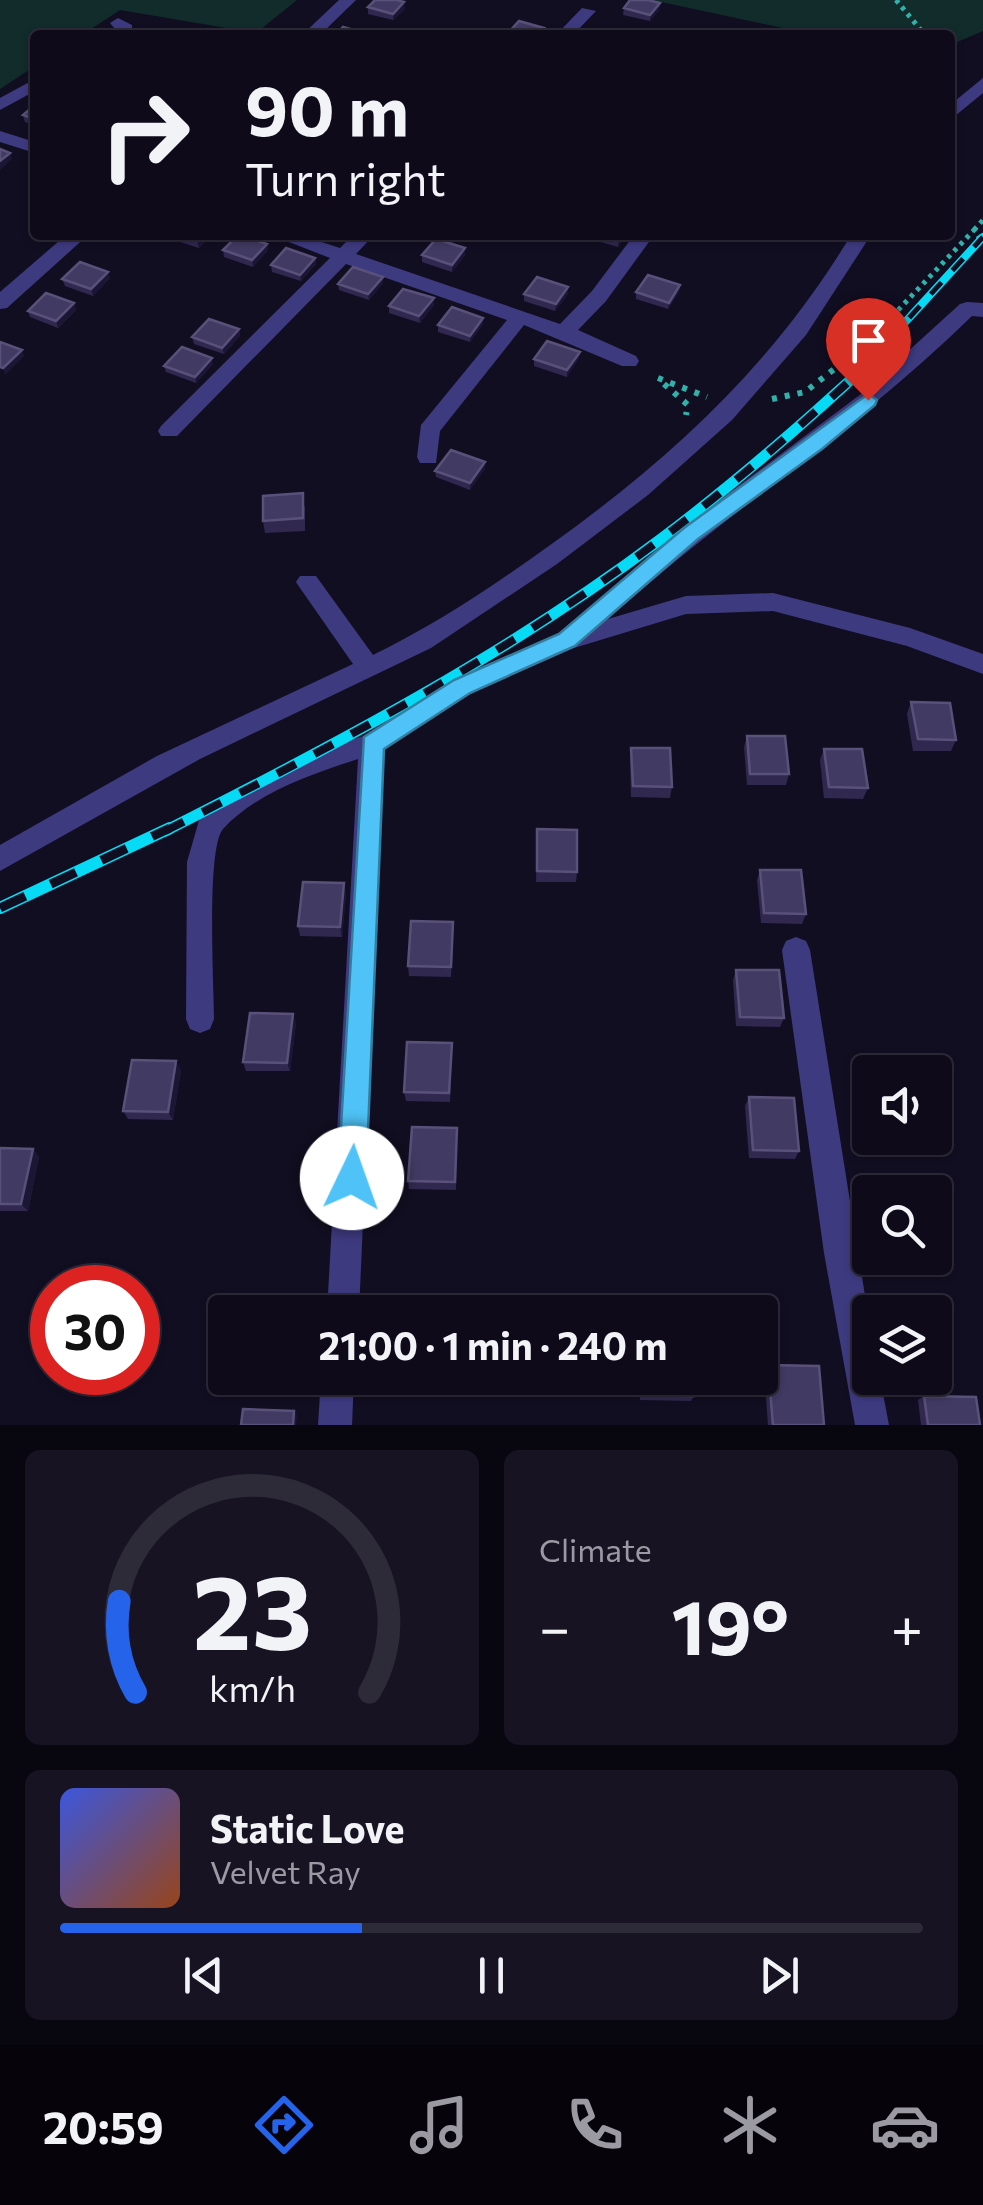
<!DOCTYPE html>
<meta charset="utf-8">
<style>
:root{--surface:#0e0a1a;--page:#171323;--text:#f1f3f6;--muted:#9b9aa2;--line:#2e2b39;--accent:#2563eb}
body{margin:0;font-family:Commissioner,sans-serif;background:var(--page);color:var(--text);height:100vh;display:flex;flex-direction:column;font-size:38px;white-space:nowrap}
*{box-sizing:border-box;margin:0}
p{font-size:32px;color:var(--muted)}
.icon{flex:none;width:55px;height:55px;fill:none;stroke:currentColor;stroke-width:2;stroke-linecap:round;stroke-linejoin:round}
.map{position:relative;height:1425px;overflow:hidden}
.side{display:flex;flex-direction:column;gap:25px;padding:25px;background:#08060e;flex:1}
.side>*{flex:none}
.guide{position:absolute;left:30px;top:30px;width:925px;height:210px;border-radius:10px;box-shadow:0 2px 8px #0004,0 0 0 2px var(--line);background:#0e0a1a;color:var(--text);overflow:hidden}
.controls{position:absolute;left:852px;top:1055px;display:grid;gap:20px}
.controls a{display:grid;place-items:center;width:100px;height:100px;border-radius:10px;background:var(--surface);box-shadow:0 2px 8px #0004,0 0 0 2px var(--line);font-size:50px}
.speed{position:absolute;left:30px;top:1265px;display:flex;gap:20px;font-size:50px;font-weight:700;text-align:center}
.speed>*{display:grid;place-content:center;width:130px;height:130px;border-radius:50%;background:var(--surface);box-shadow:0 2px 8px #0004,0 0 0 2px var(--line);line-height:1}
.speed .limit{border:15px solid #d22;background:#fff;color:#111}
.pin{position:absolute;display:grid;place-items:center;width:85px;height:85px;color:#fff;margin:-102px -42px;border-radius:50% 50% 50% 0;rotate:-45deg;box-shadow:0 0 10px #0007}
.pin .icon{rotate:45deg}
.me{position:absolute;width:110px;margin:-55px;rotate:3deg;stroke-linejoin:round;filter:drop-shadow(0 0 8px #0008)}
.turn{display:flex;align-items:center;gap:35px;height:210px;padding:0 50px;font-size:45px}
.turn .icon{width:130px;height:130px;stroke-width:2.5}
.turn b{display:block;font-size:70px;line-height:85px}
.big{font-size:75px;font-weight:700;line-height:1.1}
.side .widget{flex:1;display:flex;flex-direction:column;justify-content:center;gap:15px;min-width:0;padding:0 35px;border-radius:15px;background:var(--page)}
.side .dial{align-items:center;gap:0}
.dial svg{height:260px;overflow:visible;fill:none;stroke:var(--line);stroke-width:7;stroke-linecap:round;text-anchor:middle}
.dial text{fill:var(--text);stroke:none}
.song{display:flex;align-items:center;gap:30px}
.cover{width:120px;height:120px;border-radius:15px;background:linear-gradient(135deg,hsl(230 70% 55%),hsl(20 70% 35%))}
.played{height:10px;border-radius:5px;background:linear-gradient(90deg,var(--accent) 35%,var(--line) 35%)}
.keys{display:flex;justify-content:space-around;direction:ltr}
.heat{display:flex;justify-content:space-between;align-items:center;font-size:55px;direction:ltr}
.side .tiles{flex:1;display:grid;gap:25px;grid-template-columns:1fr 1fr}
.widget:last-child{grid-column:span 2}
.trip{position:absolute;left:208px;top:1295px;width:570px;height:100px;border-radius:10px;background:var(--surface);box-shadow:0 2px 8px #0004,0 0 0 2px var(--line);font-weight:700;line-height:100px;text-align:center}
.menu{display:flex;height:160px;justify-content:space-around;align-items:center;background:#06040a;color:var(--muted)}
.menu .icon{width:70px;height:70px}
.menu .selected{color:var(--accent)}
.menu b{font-size:45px;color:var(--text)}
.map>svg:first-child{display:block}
</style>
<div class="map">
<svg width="983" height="1425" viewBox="0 0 983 1425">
<rect width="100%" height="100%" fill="#120e22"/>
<path fill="#112c2b" d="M0,0H297L256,33L120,10L82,35H35V66L0,89Z
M652,0H983V31L950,45V35H816Z"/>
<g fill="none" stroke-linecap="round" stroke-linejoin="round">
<path stroke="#31b1aa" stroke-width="5" stroke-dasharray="4 5" stroke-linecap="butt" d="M896,0L925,35
M974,230L983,220
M839,365L866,344L974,230L983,243"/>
<path stroke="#31b1aa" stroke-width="6" stroke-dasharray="5 8" stroke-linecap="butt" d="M658,378L707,397
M664,384L688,405L686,415
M772,399L805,392L842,363"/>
<path fill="#3e3a80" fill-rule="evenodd" d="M339,0H356L320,35H302Z
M582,8L596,11L573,35H556Z
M118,18L132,25V33L108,35L115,29L110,23Z
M983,78V93L950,120V105Z
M35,79V91L0,110V98Z
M0,131L35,142V153L0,142Z
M66,235H88L7,308L0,309V292Z
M271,235H300L340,248L353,235H374L356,254L560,324L592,291L634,235H654L606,301L578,330L636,356L639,361L636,366H622L524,325L440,431L436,463H420L417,457L421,425L507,320L346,264L177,436H161L158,431L161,426L330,258Z
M851,235H871L806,335L732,420L648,495L557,564L431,648L200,759L0,871V845L157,756L353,664L300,588L296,582L300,576H316L373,655C437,624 496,584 553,543C673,457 775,362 851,235Z
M967,302L983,303V317L972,316C859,427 726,513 608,619L686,596L773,593L910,628L983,654V674L907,646L773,611L686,614L574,648L471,693L384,749L359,1312H327L358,759C315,773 255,793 223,829C206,849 214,986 214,1019L210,1029L200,1033L190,1029L186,1019L187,862L200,817L238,788L306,754L364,736L453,679L564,632L669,538L861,394L960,304Z
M796,937L806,941L810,950L870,1327V1378H880L889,1425H855L824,1253L782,950L786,941Z
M321,1378H354L352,1425H318Z"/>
<defs>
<path id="rail-far2" d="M866,365L983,237"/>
<path id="rail-far1" d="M165,831C336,745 508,654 661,539C734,484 802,425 869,363"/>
<path id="rail" d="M0,908L170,828"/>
</defs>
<use href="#rail-far2" stroke="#06daf4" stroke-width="8"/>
<use href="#rail-far1" stroke="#06daf4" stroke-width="11"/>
<use href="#rail" stroke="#06daf4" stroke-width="12"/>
<use href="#rail-far2" stroke="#120e22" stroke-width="5" stroke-dasharray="16" stroke-linecap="butt"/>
<use href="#rail-far1" stroke="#120e22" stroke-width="8" stroke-dasharray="21" stroke-linecap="butt"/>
<use href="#rail" stroke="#120e22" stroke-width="9" stroke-dasharray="28" stroke-linecap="butt"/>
</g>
<path fill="#30284f" d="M660,3L659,10L650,21L623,15L624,8Z
M368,7L405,9L393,20L368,14Z
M35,105V125L25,122L23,115Z
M170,235H211L199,248L171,239Z
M587,235H626L618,247L587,238Z
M698,235H720L717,241Z
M267,244L268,250L253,267L224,257L223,250Z
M422,255H465L452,272L422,262Z
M315,258L316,264L301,281L272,272L271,265Z
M110,278L93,296L65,286L62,279Z
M383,283L369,300L339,290L338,284Z
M680,285L679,292L668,309L636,299V292Z
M524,294H568L555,311L524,301Z
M74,303L76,310L58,328L30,317L28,311Z
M434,305L420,323L389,313V306Z
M483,318V324L470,342L438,332V325Z
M239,329L240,336L224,354L194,344L192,337Z
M580,352L579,358L567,377L534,366V359Z
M213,364L196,383L166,372L164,366Z
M485,462V468L470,490L436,477L435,471Z
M305,506V531L265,533L263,521Z
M911,702L956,740L951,751H913L907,714Z
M747,736L789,774L786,785H747L744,747Z
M631,748L672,787L670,798L631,797L630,759Z
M824,749L868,788L863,799L824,798L820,760Z
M537,829L577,872L576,882H536Z
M760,870L806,914L802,924L761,923L757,880Z
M346,894L342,937L300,936L298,926Z
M453,932L451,977L409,976L408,966Z
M736,970L784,1018L780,1027L736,1026L733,980Z
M296,1023L290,1071H246L243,1062Z
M452,1043L450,1102L406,1101L404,1092Z
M181,1070L173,1120L128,1119L123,1111Z
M749,1097L799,1151L795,1159L749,1158L745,1106Z
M457,1128L456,1190L409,1189L408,1181Z
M0,1148L33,1149L39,1157L28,1211H0Z
M768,1365L824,1425H768L764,1370Z
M639,1378H693L694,1396L691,1401L640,1400Z
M924,1396L980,1425H921L918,1400Z"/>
<path fill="#1c1635" d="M404,2L405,9L393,20V14Z
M660,3L659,10L650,21V15Z
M10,153L12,159L0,170V161Z
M204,235H211L199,248L197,241Z
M622,235H626L618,247V241Z
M267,244L268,250L253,267L252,260Z
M465,248V255L452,272V265Z
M315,258L316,264L301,281L300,275Z
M108,272L110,278L93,296L91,289Z
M383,277V283L369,300L368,294Z
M680,285L679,292L668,309L669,303Z
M568,287V294L555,311L556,304Z
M434,298V305L420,323L419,316Z
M74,303L76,310L58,328L56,321Z
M483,318V324L470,342V336Z
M239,329L240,336L224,354L222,348Z
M22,350L24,356L5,375L3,368Z
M580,352L579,358L567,377V370Z
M212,358L213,364L196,383L195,377Z
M485,462V468L470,490V483Z
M344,883L346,894L342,937L340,927Z
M293,1014L296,1023L290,1071L287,1063Z
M176,1061L181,1070L173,1120L168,1112Z
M33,1149L39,1157L28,1211L21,1204Z
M294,1411L297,1415L296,1425H293Z"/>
<path fill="#413a62" stroke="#59517a" stroke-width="2.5" d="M375,0H397L404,2L393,14L368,7Z
M630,0H648L660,3L650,15L624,8Z
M519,21L544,28L538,35H515L508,33Z
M343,27L368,34L336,35Z
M35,105V119L23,115Z
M0,149L10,153L0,161Z
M178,235H204L197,241Z
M238,235H241L267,244L252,260L223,250Z
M600,235H622L618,241Z
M436,239L465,248L452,265L422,255Z
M286,248L315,258L300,275L271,265Z
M80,262L108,272L91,289L62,279Z
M353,267L383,277L368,294L338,284Z
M648,275L680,285L669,303L636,292Z
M537,277L568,287L556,304L524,294Z
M403,289L434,298L419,316L389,306Z
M46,293L74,303L56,321L28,311Z
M452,307L483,318L470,336L438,325Z
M209,319L239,329L222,348L192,337Z
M547,341L580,352L567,370L534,359Z
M0,342L22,350L3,368L0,367Z
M182,347L212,358L195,377L164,366Z
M451,450L485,462L470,483L435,471Z
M303,493V518L263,521V496Z
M911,702L950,703L956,740L918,739Z
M747,736H785L789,774H750Z
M631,748H670L672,787L633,786Z
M824,749H862L868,788L829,787Z
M537,829L577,830V872L537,871Z
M760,870H801L806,914L764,913Z
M303,882L344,883L340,927L298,926Z
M411,921L453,922L451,967L408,966Z
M736,970H779L784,1018L740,1017Z
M250,1013L293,1014L287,1063L243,1062Z
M407,1042L452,1043L449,1093L404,1092Z
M132,1060L176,1061L168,1112L123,1111Z
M749,1097L794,1098L799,1151L753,1150Z
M412,1127L457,1128L455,1182L408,1181Z
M0,1148L33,1149L21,1204H0Z
M768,1365L819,1366L824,1425H773Z
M642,1378H693L694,1396L642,1395Z
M924,1396L976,1397L980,1425H928Z
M243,1409L294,1411L293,1425H241Z"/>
<path fill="#4fc3f7" stroke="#337fa1" stroke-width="2.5" d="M868,394L877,400L875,405L822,449L698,539L575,646L470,693L384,749L366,1178L362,1188L352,1192L342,1188L338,1178L364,737L454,680L559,634L684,528Z"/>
</svg>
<div class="controls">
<a><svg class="icon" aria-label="sound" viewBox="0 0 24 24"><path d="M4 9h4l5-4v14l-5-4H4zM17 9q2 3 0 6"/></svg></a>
<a><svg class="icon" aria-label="search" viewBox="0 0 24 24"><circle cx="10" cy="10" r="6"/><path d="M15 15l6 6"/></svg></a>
<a><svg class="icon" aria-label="layers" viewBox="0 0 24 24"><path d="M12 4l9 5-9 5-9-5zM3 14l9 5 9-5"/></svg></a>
</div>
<div class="speed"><div class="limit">30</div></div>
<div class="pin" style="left:868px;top:400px;background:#d93025"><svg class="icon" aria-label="arrive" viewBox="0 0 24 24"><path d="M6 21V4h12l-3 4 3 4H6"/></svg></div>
<svg class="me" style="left:352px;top:1178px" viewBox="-20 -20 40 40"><circle r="19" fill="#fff"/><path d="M0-13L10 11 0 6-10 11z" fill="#4fc3f7"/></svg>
<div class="trip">21:00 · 1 min · 240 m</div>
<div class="guide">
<div class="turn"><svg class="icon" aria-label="right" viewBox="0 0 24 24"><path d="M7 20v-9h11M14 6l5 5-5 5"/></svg><div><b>90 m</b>Turn right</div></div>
</div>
</div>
<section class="side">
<div class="tiles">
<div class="widget dial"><svg viewBox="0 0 100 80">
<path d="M14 69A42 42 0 1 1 86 69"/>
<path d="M14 69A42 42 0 0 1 9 41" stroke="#2563eb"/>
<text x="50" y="56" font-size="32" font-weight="700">23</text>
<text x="50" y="72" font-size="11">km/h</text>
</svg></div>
<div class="widget"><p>Climate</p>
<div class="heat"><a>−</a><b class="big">19°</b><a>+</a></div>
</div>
<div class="widget">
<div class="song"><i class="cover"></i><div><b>Static Love</b><p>Velvet Ray</p></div></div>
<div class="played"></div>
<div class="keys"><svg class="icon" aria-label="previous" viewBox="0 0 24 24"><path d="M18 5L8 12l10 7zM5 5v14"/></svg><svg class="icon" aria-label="pause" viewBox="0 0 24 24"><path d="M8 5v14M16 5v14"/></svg><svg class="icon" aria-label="next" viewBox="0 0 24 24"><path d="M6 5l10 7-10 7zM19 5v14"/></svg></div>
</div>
</div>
</section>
<nav class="menu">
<b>20:59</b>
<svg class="icon selected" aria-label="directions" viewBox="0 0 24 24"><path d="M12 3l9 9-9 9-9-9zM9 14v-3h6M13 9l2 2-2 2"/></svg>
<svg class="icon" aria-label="music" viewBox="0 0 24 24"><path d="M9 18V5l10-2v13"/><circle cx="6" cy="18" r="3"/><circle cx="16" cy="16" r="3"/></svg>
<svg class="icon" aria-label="phone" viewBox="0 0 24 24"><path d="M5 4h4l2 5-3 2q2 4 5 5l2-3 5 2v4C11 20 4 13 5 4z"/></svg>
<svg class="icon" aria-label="climate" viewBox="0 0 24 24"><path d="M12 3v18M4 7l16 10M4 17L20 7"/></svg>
<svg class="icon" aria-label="car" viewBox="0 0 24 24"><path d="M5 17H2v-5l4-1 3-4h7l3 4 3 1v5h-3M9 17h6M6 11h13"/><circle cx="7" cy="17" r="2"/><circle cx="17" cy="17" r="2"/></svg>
</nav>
